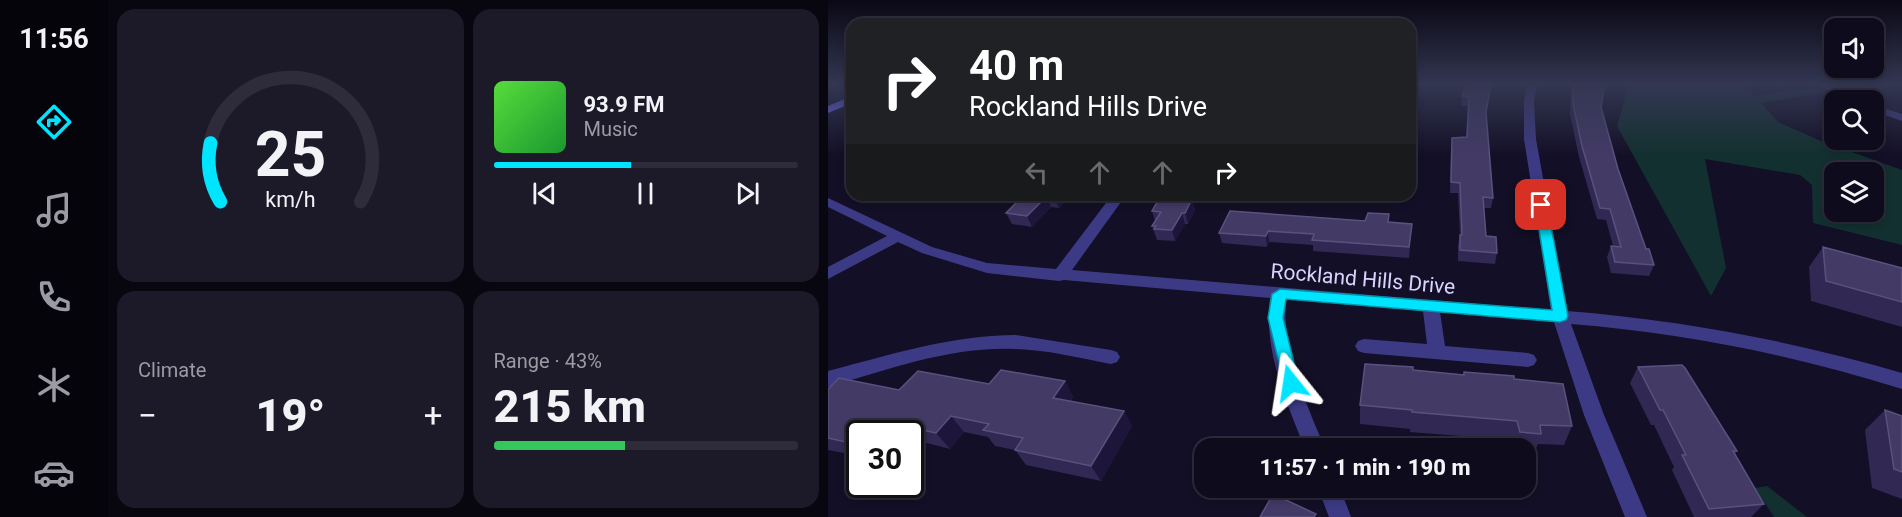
<!DOCTYPE html>
<meta charset="utf-8">
<style>
:root{--surface:#0e0b1c;--page:#1c1929;--text:#f1f3f6;--muted:#9b9ba3;--line:#2e2b3b;--accent:#00e5ff}
body{margin:0;font-family:Roboto,sans-serif;background:var(--page);color:var(--text);height:100vh;display:flex;flex-direction:column;font-size:22px;white-space:nowrap}
*{box-sizing:border-box;margin:0}
p{font-size:20px;color:var(--muted)}
.icon{flex:none;width:33px;height:33px;fill:none;stroke:currentColor;stroke-width:2;stroke-linecap:round;stroke-linejoin:round}
.map{position:relative;flex:1;overflow:hidden}
.side{display:flex;flex-direction:column;gap:9px;padding:9px;background:#08060f;width:720px}
.side>*{flex:none}
.hud{position:absolute;left:18px;top:18px;width:570px;height:183px;border-radius:18px;box-shadow:0 3px 9px #0003,0 0 0 2px var(--line);background:#202124;color:#fff;overflow:hidden}
.fabs{position:absolute;left:996px;top:18px;display:grid;gap:12px}
.fabs a{display:grid;place-items:center;width:60px;height:60px;border-radius:12px;background:var(--surface);box-shadow:0 3px 9px #0003,0 0 0 2px var(--line);font-size:30px}
.speed{position:absolute;left:18px;top:420px;display:flex;gap:12px;font-size:30px;font-weight:700;text-align:center}
.speed>*{display:grid;place-content:center;width:78px;height:78px;border-radius:50%;background:var(--surface);box-shadow:0 3px 9px #0003,0 0 0 2px var(--line);line-height:1}
.speed .limit{border:3px solid #111;border-radius:9px;background:#fff;color:#111}
.pin{position:absolute;display:grid;place-items:center;width:51px;height:51px;color:#fff;margin:-26px;border-radius:12px;box-shadow:0 3px 9px #0006}
.me{position:absolute;width:66px;margin:-33px;rotate:345deg;stroke-linejoin:round;filter:drop-shadow(0 0 4px #0008)}
.turn{display:flex;align-items:center;gap:21px;height:126px;padding:0 24px;font-size:27px}
.turn .icon{width:78px;height:78px;stroke-width:2.5}
.turn b{display:block;font-size:42px;line-height:51px}
.lanes{display:flex;align-items:center;height:57px;padding:0 24px;background:#0003;justify-content:center;gap:30px;direction:ltr}
.lanes .off{opacity:.35}
.big{font-size:45px;font-weight:800;line-height:1.1}
.side .card{flex:1;display:flex;flex-direction:column;justify-content:center;gap:9px;min-width:0;padding:0 21px;border-radius:18px;background:var(--page)}
.side .dial{align-items:center;gap:0}
.dial svg{height:156px;overflow:visible;fill:none;stroke:var(--line);stroke-width:7;stroke-linecap:round;text-anchor:middle}
.dial text{fill:var(--text);stroke:none}
.song{display:flex;align-items:center;gap:18px}
.cover{width:72px;height:72px;border-radius:9px;background:linear-gradient(135deg,hsl(110 70% 55%),hsl(130 70% 35%))}
.played{height:6px;border-radius:3px;background:linear-gradient(90deg,var(--accent) 45%,var(--line) 45%)}
.keys{display:flex;justify-content:space-around;direction:ltr}
.heat{display:flex;justify-content:space-between;align-items:center;font-size:33px;direction:ltr}
.charge{height:9px;border-radius:4px;background:linear-gradient(90deg,#34c759 43%,var(--line) 0)}
.side .tiles{flex:1;display:grid;gap:9px;grid-template-columns:repeat(2,1fr)}
.trip{position:absolute;left:366px;top:438px;width:342px;height:60px;border-radius:18px;background:var(--surface);box-shadow:0 3px 9px #0003,0 0 0 2px var(--line);font-weight:800;line-height:60px;text-align:center}
main{display:flex;flex:1;min-height:0}
.tabs{display:flex;flex-direction:column;width:108px;justify-content:space-around;align-items:center;background:#06040b;color:var(--muted)}
.tabs .icon{width:42px;height:42px}
.tabs .selected{color:var(--accent)}
.tabs b{font-size:27px;color:var(--text)}
.map>svg:first-child{display:block}
</style>
<main>
<nav class="tabs">
<b>11:56</b>
<svg class="icon selected" aria-label="directions" viewBox="0 0 24 24"><path d="M12 3l9 9-9 9-9-9zM9 14v-3h6M13 9l2 2-2 2"/></svg>
<svg class="icon" aria-label="music" viewBox="0 0 24 24"><path d="M9 18V5l10-2v13"/><circle cx="6" cy="18" r="3"/><circle cx="16" cy="16" r="3"/></svg>
<svg class="icon" aria-label="phone" viewBox="0 0 24 24"><path d="M5 4h4l2 5-3 2q2 4 5 5l2-3 5 2v4C11 20 4 13 5 4z"/></svg>
<svg class="icon" aria-label="climate" viewBox="0 0 24 24"><path d="M12 3v18M4 7l16 10M4 17L20 7"/></svg>
<svg class="icon" aria-label="car" viewBox="0 0 24 24"><path d="M5 17H2v-5l4-1 3-4h7l3 4 3 1v5h-3M9 17h6M6 11h13"/><circle cx="7" cy="17" r="2"/><circle cx="17" cy="17" r="2"/></svg>
</nav>
<section class="side">
<div class="tiles">
<div class="card dial"><svg viewBox="0 0 100 80">
<path d="M14 69A42 42 0 1 1 86 69"/>
<path d="M14 69A42 42 0 0 1 9 39" stroke="#00e5ff"/>
<text x="50" y="56" font-size="32" font-weight="700">25</text>
<text x="50" y="72" font-size="11">km/h</text>
</svg></div>
<div class="card">
<div class="song"><i class="cover"></i><div><b>93.9 FM</b><p>Music</p></div></div>
<div class="played"></div>
<div class="keys"><svg class="icon" aria-label="previous" viewBox="0 0 24 24"><path d="M18 5L8 12l10 7zM5 5v14"/></svg><svg class="icon" aria-label="pause" viewBox="0 0 24 24"><path d="M8 5v14M16 5v14"/></svg><svg class="icon" aria-label="next" viewBox="0 0 24 24"><path d="M6 5l10 7-10 7zM19 5v14"/></svg></div>
</div>
<div class="card"><p>Climate</p>
<div class="heat"><a>−</a><b class="big">19°</b><a>+</a></div>
</div>
<div class="card"><p>Range · 43%</p><b class="big">215 km</b><div class="charge"></div></div>
</div>
</section>
<div class="map">
<svg width="1074" height="517" viewBox="0 0 1074 517">
<rect width="100%" height="100%" fill="#130f26"/>
<path fill="#12302f" fill-rule="evenodd" d="M801,84H915L927,96L986,87L995,92L933,103L950,122L993,141L1074,170V245L985,223L984,185L972,175L877,159L898,268L883,296L789,126ZM1006,172H1046V212H1006Z
M939,486L979,517H946L927,488Z"/>
<g fill="none" stroke-linecap="round" stroke-linejoin="round">
<path fill="#3d3a85" fill-rule="evenodd" d="M699,84H709L706,101L708,139L739,311C853,320 965,341 1074,373V389C966,355 856,333 743,324L776,415L819,517H797L756,415L726,322L612,312L617,346L700,353L706,355L709,360L706,365L700,367L536,353L530,351L527,346L530,341L536,339L599,344L595,311L458,299C453,347 478,404 497,448H477C458,402 435,348 442,298L236,280L231,281L159,273L94,253L70,242L0,279V267L59,236L0,207V198L104,247L159,263L228,269L284,195H298L244,270L723,310L696,139V101Z
M989,84H1002L1033,100H1021Z
M1046,105L1074,114V121L1046,111Z
M188,335L283,350L289,352L292,357L289,362L283,364C252,358 220,350 188,349C124,346 61,369 0,387V371C62,355 123,335 188,335Z
M490,488H512L523,517H501Z"/>
<path fill="#6f6bff" fill-rule="evenodd" d="M24,96V103L0,113V106Z"/>
</g>
<path fill="#312854" d="M665,84L663,90L658,113L665,198L663,208H656L658,236L669,253L667,264L630,261V245L632,235L630,193H622L623,148L624,138L638,137L640,106H633L634,96Z
M744,84H777L773,107L790,169L818,249L826,265L821,276L783,273L779,257L783,246H785L778,220L769,219L751,157L742,114L743,90Z
M196,195H243L231,208L223,207L204,227L184,224L178,213Z
M364,199L367,210L360,224H357L347,241L329,240L324,226L327,221L324,211Z
M561,214L560,222L584,224L581,258L485,251V245L441,242L439,247L394,243L391,233L537,221Z
M995,247L1074,268V327L983,301L981,267Z
M810,367L909,451L907,454L936,504L923,517H866L844,470L846,467L826,425H823L802,383Z
M585,370L686,379L744,426L736,445L710,444L706,453H698V448H685L683,440L582,432V429L532,424V405Z
M237,381L245,397L243,401L296,411L304,426L273,481L198,465L187,450L167,446L160,437L136,432L122,449L95,442L89,449L82,448V434H32V456L0,450V389L71,390L161,384Z
M1057,410L1074,416V499L1044,488L1037,430Z"/>
<path fill="#1d163a" d="M228,195H243L231,208L226,197Z
M219,196L223,207L204,227L199,216Z
M364,199L367,210L360,224L357,213Z
M354,213L357,224L347,241L344,230Z
M440,231L441,242L439,247L438,236Z
M237,381L245,397L234,413L225,398Z
M296,411L304,426L273,481L263,466Z
M123,416L136,432L122,449L108,433Z
M38,426L45,434H32V451L22,443Z
M80,427L95,442L89,449L82,443V434H74Z"/>
<path fill="#433a66" stroke="#5a527e" stroke-width="1.5" d="M638,84H663L658,112L665,198L655,197L658,236L668,237L669,253L632,250V235H634L632,183L623,182L624,138L639,137L641,97L634,96Z
M745,84H777L773,107L790,169L818,249H821L826,265L787,262L783,246L793,247L782,209L772,208L754,146L745,104Z
M196,195H228L226,197L219,196L199,216L178,213Z
M332,197L364,199L357,213H354L344,230L326,229L328,226H324L333,212L324,211Z
M402,211L537,221L540,213L561,214L560,222L584,224L581,247L484,240L486,234L440,231L438,236L391,233Z
M995,247L1074,268V302L998,281Z
M537,364L585,367V370L636,375V372L686,376V379L735,384L744,426L712,425L713,434L692,432L689,421L584,412V410L532,405Z
M854,365L857,368L909,451H905L936,504L881,509L854,455H858L835,410H832L810,367Z
M173,370L237,381L225,398L296,411L263,466L187,450L195,438L155,430L161,424L123,416L108,433L80,427L74,434H72L38,426L22,443L0,438V389L11,378L71,390L90,371L161,384Z
M1057,410L1074,416V472L1066,469Z
M445,494L488,514L486,517H432Z"/>
<linearGradient id="sky" x2="0" y2="1"><stop stop-color="#0a0815"/><stop offset="0.54" stop-color="#333752"/><stop offset="1" stop-color="#333752" stop-opacity="0"/></linearGradient>
<rect width="1074" height="156" fill="url(#sky)"/>
<path fill="#00e5ff" stroke="#0095a6" stroke-width="1.5" d="M713,202L719,205L740,316L738,320L732,322L458,299L455,318L471,383L469,388L463,390L457,388L440,318L444,294L452,289L724,310L707,205Z"/>
<g text-anchor="middle" stroke-width="6" stroke-linejoin="round" paint-order="stroke">
<g font-size="21" fill="#d9d4ff" stroke="#130f26">
<text transform="translate(535 279) rotate(5)" y="7">Rockland Hills Drive</text>
</g>
</g>
</svg>
<div class="fabs">
<a><svg class="icon" aria-label="sound" viewBox="0 0 24 24"><path d="M4 9h4l5-4v14l-5-4H4zM17 9q2 3 0 6"/></svg></a>
<a><svg class="icon" aria-label="search" viewBox="0 0 24 24"><circle cx="10" cy="10" r="6"/><path d="M15 15l6 6"/></svg></a>
<a><svg class="icon" aria-label="layers" viewBox="0 0 24 24"><path d="M12 4l9 5-9 5-9-5zM3 14l9 5 9-5"/></svg></a>
</div>
<div class="speed"><div class="limit">30</div></div>
<div class="pin" style="left:713px;top:205px;background:#d93025"><svg class="icon" aria-label="arrive" viewBox="0 0 24 24"><path d="M6 21V4h12l-3 4 3 4H6"/></svg></div>
<svg class="me" style="left:463px;top:383px" viewBox="-20 -20 40 40"><path d="M0-17L14 15 0 8-14 15z" fill="#00e5ff" stroke="#fff" stroke-width="4"/></svg>
<div class="trip">11:57 · 1 min · 190 m</div>
<div class="hud">
<div class="turn"><svg class="icon" aria-label="right" viewBox="0 0 24 24"><path d="M7 20v-9h11M14 6l5 5-5 5"/></svg><div><b>40 m</b>Rockland Hills Drive</div></div>
<div class="lanes"><svg class="icon off" aria-label="left" viewBox="0 0 24 24"><path d="M17 20v-9H6M10 6l-5 5 5 5"/></svg><svg class="icon off" aria-label="ahead" viewBox="0 0 24 24"><path d="M12 20V5M6 11l6-6 6 6"/></svg><svg class="icon off" aria-label="ahead" viewBox="0 0 24 24"><path d="M12 20V5M6 11l6-6 6 6"/></svg><svg class="icon" aria-label="right" viewBox="0 0 24 24"><path d="M7 20v-9h11M14 6l5 5-5 5"/></svg></div>
</div>
</div>
</main>
